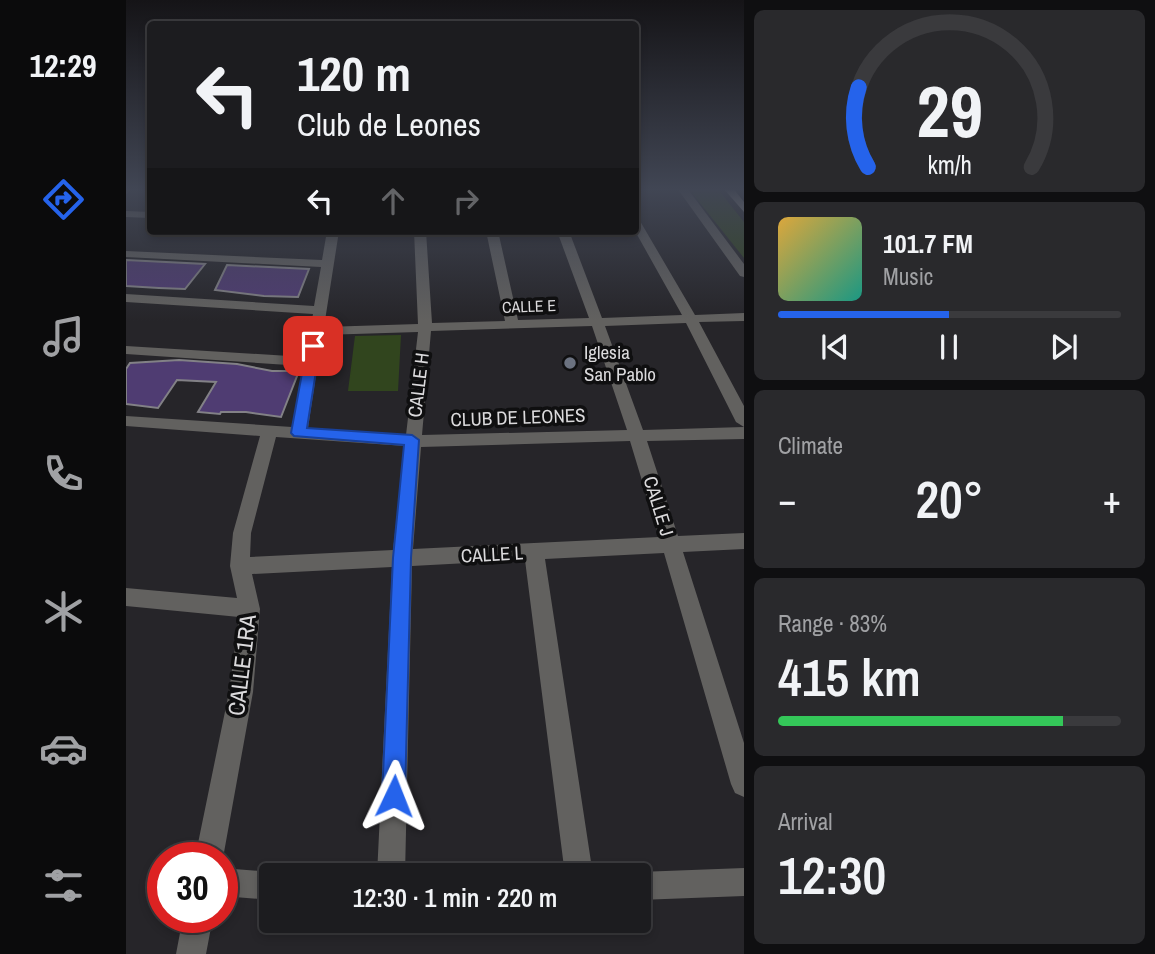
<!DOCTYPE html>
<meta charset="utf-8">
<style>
:root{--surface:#1c1c1f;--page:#29292c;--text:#f1f3f6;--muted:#a0a1a4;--line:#3a3a3d;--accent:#2563eb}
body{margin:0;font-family:"Archivo Narrow",sans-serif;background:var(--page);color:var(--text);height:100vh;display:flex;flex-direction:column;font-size:26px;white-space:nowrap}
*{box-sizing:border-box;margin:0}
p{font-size:23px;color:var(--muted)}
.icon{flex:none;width:38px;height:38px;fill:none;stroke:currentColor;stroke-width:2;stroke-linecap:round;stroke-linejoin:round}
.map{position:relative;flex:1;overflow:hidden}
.panel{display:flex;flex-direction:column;gap:10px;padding:10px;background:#0f0f11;width:411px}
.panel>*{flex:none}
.top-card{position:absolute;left:21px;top:21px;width:492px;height:214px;border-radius:7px;box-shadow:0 4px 10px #0003,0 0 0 2px var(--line);background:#1c1c1f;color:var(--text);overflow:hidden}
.speed{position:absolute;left:21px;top:842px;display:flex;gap:14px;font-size:35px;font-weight:700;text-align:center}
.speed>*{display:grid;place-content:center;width:91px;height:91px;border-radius:50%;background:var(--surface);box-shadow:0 4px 10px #0003,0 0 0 2px var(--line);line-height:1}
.speed .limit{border:10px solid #d22;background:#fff;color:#111}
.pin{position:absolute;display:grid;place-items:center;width:60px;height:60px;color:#fff;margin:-30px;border-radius:14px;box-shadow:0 4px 10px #0006}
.me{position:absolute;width:77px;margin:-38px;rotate:2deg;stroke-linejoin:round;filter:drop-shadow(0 0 5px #0008)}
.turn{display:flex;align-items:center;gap:24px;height:147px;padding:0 35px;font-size:32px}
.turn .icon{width:91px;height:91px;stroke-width:2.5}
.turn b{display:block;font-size:49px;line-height:60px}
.lanes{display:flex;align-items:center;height:66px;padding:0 35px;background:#0003;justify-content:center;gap:35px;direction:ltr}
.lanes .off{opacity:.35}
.big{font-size:52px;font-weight:600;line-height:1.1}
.panel .card{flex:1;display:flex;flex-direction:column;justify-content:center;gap:10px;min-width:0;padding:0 24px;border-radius:10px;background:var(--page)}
.panel .dial{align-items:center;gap:0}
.dial svg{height:182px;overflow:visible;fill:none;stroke:var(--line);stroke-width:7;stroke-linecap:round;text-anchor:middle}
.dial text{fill:var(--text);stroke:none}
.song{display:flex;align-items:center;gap:21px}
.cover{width:84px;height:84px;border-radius:10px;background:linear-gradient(135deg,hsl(40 70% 55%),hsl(170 70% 35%))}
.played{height:7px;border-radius:4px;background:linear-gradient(90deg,var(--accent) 50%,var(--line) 50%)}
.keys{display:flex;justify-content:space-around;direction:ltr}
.heat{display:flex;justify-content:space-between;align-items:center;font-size:38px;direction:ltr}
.charge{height:10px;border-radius:5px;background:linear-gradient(90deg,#34c759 83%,var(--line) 0)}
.trip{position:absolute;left:133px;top:863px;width:392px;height:70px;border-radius:7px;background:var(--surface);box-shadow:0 4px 10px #0003,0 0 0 2px var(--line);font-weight:600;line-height:70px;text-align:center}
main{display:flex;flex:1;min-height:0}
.tab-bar{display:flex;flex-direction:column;width:126px;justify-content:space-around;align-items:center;background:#0b0b0c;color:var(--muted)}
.tab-bar .icon{width:49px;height:49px}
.tab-bar .active{color:var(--accent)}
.tab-bar b{font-size:32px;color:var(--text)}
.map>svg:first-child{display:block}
</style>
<main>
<nav class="tab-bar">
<b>12:29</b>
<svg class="icon active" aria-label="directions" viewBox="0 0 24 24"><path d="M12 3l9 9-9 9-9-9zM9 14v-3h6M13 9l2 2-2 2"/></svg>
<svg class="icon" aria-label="music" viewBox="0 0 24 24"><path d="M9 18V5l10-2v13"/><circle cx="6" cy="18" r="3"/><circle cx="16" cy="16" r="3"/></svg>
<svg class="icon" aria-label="phone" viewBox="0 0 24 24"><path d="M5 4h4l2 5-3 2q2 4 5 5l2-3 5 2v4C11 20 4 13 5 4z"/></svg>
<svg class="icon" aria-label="climate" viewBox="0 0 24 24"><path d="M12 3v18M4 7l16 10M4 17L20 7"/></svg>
<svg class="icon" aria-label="car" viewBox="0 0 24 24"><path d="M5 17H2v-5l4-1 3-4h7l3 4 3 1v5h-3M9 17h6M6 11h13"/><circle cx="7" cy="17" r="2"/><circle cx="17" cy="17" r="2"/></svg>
<svg class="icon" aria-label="filters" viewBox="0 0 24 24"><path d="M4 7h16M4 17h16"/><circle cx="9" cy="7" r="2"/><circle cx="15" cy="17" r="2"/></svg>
</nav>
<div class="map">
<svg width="618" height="954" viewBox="0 0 618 954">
<rect width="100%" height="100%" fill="#262529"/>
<path fill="#31451e" d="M562,188H591L618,222V258Z
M275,335L272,391H222L229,336Z"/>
<path fill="#4f3c72" stroke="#828186" stroke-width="2" d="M0,260L79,264L59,289L33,288L0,286Z
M101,265L183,269L172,297L138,296L89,290Z
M53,360L111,364L146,371H173L155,417L120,412H95L94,414L72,412L90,382L51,380L32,408L0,404V369L4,363Z"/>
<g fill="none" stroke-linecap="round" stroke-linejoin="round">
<path fill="#62615f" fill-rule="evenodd" d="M0,188H7L0,194Z
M551,188H561L618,264V277L614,276Z
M0,211L24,212V218L0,217Z
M509,218L514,221L569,315L618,313V321L573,322L618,406V439L521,441L552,536L618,533V549L557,552L618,743V797L609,793L605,784L538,553L419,559L467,875H439L399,560L286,566L279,875H251L266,567L126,574L134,609L127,692L97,858H69L103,692L113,617L0,606V588L111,598L104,566L107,533L134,436L0,426V416L166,427L177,366L0,354V346L179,357L187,314L0,302V294L188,306L195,267L0,257V251L196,260L201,231H213L198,327L292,324L288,231H300L306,323L379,321L360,231H372L392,320L463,318L431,231H443L476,318L556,315L509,231ZM560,323L610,422L618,427L517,430L479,326ZM466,326L501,430L296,435L305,331ZM292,332L280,435L182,428L196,335ZM150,437L279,446L267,550L124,557L125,533ZM504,441L533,537L287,549L295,447Z
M96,868L145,872L153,875H145V900L96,896Z
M618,868V896L513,900V875H505L513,872Z
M57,917H87L80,954H50Z"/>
<path fill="#9f9d99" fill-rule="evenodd" d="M597,188H607L618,202V212Z"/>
</g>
<linearGradient id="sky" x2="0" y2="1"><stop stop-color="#151417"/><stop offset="0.59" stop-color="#414654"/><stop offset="1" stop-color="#414654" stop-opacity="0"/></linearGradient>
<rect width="618" height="321" fill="url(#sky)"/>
<path fill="#2563eb" stroke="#184099" stroke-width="2" d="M187,342L194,346L181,428L286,435L293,440L285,558L279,796L276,804L268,808L259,804L256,796L267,558L278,445L168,436L165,433L181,346Z"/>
<circle fill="#6b7280" stroke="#0f0f10" stroke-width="2.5" cx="444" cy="363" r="7"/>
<g text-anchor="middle" stroke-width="7" stroke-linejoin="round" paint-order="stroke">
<g font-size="16" fill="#dbdadc" stroke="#0f0f10">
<text transform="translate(403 306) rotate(-2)" y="6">CALLE E</text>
</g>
<g font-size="19" fill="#dbdadc" stroke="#0f0f10" text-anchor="start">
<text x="458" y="359">Iglesia<tspan x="458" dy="22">San Pablo</tspan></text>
</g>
<g font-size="19" fill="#dbdadc" stroke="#0f0f10">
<text transform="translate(292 385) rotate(-83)" y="7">CALLE H</text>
<text transform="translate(392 417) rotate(-2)" y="7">CLUB DE LEONES</text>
<text transform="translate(533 506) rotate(73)" y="7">CALLE J</text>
<text transform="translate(366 554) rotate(-3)" y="7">CALLE L</text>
</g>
<g font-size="23" fill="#dbdadc" stroke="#0f0f10">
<text transform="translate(116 665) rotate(-83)" y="8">CALLE 1RA</text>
</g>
</g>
</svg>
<div class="speed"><div class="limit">30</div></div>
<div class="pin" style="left:187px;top:346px;background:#d93025"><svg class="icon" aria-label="arrive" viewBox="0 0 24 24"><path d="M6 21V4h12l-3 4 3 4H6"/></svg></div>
<svg class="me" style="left:268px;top:796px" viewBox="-20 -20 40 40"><path d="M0-17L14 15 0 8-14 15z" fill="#2563eb" stroke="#fff" stroke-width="4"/></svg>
<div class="trip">12:30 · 1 min · 220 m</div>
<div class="top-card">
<div class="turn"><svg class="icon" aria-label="left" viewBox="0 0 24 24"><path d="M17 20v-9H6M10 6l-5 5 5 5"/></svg><div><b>120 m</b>Club de Leones</div></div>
<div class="lanes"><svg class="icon" aria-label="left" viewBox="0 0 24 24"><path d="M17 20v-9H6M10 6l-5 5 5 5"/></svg><svg class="icon off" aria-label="ahead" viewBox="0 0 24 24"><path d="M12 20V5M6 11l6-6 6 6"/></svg><svg class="icon off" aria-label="right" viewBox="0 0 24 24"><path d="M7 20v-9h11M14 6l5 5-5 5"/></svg></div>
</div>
</div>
<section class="panel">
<div class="card dial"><svg viewBox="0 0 100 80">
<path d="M14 69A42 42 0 1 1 86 69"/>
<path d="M14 69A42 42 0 0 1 10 34" stroke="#2563eb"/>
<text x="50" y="56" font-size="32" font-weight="700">29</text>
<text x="50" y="72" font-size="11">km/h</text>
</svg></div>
<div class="card">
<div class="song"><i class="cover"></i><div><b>101.7 FM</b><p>Music</p></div></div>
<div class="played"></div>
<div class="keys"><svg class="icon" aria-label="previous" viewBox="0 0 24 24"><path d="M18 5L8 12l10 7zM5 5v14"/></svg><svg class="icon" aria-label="pause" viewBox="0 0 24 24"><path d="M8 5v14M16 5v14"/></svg><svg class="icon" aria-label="next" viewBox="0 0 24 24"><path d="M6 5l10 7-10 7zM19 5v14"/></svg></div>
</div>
<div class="card"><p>Climate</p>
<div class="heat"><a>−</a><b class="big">20°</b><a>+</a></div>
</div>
<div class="card"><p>Range · 83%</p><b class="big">415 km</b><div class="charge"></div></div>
<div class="card"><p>Arrival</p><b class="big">12:30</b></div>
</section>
</main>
